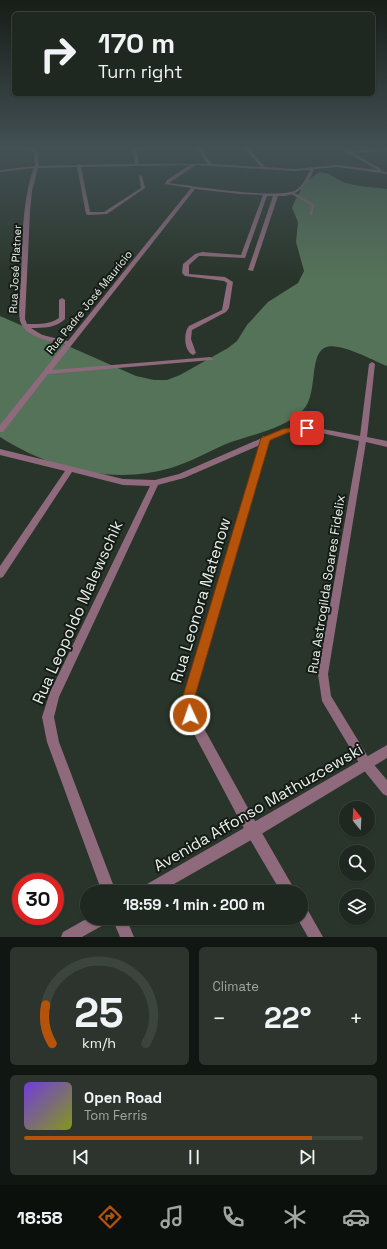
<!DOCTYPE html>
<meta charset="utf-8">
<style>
:root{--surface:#1f2820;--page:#2c342d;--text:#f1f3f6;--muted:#a1a6a5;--line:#3c443e;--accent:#b45309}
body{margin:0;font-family:"Space Grotesk",sans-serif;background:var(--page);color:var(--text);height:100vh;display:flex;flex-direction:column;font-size:15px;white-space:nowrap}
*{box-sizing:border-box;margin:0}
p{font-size:13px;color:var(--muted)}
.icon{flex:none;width:22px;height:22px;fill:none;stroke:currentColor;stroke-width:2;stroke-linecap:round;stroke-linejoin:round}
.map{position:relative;height:937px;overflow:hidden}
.side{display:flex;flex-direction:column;gap:10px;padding:10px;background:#111612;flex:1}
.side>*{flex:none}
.top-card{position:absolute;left:12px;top:12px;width:363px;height:84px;border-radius:6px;box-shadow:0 1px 3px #0004,0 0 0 1px var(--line);background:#1f2820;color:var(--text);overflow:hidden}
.needle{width:26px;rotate:342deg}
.controls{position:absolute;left:339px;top:801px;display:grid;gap:8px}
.controls a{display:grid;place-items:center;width:36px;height:36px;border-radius:50%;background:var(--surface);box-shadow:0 1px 3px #0004,0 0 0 1px var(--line);font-size:20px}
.speed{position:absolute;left:12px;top:873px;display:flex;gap:8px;font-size:20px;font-weight:700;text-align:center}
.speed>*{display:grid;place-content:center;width:52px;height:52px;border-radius:50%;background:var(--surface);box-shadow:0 1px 3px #0004,0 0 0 1px var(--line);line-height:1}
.speed .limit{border:6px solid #d22;background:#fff;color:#111}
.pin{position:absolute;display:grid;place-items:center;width:34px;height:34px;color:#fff;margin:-17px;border-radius:8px;box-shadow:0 2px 6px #0006}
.me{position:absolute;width:44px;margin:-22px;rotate:357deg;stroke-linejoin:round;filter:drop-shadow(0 0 3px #0008)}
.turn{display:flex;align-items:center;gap:14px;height:84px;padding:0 20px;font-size:18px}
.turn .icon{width:52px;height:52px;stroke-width:2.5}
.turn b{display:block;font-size:28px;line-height:34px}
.big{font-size:30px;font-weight:600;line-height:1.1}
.side .widget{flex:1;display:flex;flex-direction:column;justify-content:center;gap:6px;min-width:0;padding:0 14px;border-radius:6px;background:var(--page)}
.side .dial{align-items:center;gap:0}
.dial svg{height:104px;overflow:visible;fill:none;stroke:var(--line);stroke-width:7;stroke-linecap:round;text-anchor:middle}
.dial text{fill:var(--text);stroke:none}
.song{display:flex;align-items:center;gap:12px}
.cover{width:48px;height:48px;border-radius:6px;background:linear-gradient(135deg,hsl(260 70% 55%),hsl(70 70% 35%))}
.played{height:4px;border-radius:2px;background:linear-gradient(90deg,var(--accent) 85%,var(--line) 85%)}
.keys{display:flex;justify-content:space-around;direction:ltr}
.heat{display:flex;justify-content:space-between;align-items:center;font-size:22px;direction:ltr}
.side .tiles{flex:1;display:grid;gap:10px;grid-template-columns:1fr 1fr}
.widget:last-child{grid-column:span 2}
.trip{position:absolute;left:80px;top:885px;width:228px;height:40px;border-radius:20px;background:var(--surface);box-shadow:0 1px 3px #0004,0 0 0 1px var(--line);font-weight:600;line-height:40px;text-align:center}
.menu{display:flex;height:64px;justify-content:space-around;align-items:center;background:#0c100d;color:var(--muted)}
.menu .icon{width:28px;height:28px}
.menu .on{color:var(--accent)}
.menu b{font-size:18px;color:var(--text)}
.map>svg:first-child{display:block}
</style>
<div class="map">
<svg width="387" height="937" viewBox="0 0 387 937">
<rect width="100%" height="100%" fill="#29352a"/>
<path fill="#557358" d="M321,172C331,173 337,180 346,183C359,187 374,187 387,189V366C374,361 337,340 324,348C309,357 318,395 303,410C283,430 252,434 226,444C208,452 190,462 171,468C113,485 50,469 0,437V316L136,376L154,380H167L180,375L228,348L237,341L247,325L268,302L298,283L304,271L296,242L298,222L292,208C297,195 307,177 321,172Z"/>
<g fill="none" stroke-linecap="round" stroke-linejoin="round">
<path stroke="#8e6a7c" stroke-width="2.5" d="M292,193L313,205L311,214"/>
<path fill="#8e6a7c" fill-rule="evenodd" d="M29,149H34L38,152L39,166L77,165L79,164L81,165L135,164L132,149H136L139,164H208L197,149H201L212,164L261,167L245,149H249L265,167L294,169L338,165L378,170L341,149H346L349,151L387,149V151L353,153L381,169V171L387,172V174L338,167L314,169C308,186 297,197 278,196L253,271L248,270L273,196H267L245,258L202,256H199L189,265V274L225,277L233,282L229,308L226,312L192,330L191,339L196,353L193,355C184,351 183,333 189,326L222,310L227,283L224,281L185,276L182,273L183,264L195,254L202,252L241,255L263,195L240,194L195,189L52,370L210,357L213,359L212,360L48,374L3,432H0V425L65,344C50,341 26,338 20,321C18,308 20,294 21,281C22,249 22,197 34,168L0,172V170L35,166L34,153ZM190,165L167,180L165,184L191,188L68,341L42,335L31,328C43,328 56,328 65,319V300L62,298L59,300V318C49,325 38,324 27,324L25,319L30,211L32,191L38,168L77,167L86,214L88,215L107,214L145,188L142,176L139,175L141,188L104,212H90L81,167ZM196,165L294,171L310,170C307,176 303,186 296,190C279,200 193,186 169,183Z
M372,362L375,364L367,437L387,441V447L366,442L328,674L331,696L370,760L387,780V796L383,794L362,768L322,701L318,674L359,441L307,430L287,433L269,441L195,696L196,714L258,826L296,892H281L248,836L184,715L183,696L260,445L184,478L158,485L59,697L54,717L59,742L116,892H102L47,742L42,717L50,692L150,486L123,485L72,472L3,577L0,578V566L65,471L0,455V449L123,479L155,480L179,474L262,438L263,436H268L286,429L307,426L360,436L369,364Z
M301,905L306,907L323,937H308L297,918H301Z
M112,918H126L134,937H120Z"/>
<path fill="#8e6a7c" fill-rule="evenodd" d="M387,745V758L258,836L160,892H140L142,887Z
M88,918H109L107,923L82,937H61L63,932Z"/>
</g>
<linearGradient id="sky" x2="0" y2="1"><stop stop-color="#171d17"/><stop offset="0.53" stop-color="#435155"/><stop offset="1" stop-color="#435155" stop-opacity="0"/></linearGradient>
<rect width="387" height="280" fill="url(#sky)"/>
<path fill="#b45309" stroke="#753606" d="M307,425L311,428L310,430L287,433L270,440L195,696L197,715L195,720L190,722L186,720L183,696L261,438L283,429Z"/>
<g text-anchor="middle" stroke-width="4" stroke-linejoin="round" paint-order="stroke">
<g font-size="11" fill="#e9f0e9" stroke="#151b16">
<text transform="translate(15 269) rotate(-87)" y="4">Rua José Platner</text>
<text transform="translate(89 302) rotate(-51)" y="4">Rua Padre José Maurício</text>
</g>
<g font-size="13" fill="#e9f0e9" stroke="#151b16">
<text transform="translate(326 584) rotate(-81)" y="5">Rua Astrogilda Soares Fidelix</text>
</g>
<g font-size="16" fill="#e9f0e9" stroke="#151b16">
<text transform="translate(200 600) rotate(-73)" y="6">Rua Leonora Matenow</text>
<text transform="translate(77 612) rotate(-66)" y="6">Rua Leopoldo Malewschik</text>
<text transform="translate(258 807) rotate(-30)" y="6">Avenida Affonso Mathuzcewski</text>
</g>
</g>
</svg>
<div class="controls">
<a><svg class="needle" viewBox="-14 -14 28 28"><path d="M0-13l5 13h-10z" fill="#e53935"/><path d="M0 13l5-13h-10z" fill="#a1a6a5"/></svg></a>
<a><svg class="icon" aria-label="search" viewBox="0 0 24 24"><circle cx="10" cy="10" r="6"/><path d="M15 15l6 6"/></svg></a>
<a><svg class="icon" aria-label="layers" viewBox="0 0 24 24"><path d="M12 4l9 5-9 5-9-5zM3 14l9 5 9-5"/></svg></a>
</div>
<div class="speed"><div class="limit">30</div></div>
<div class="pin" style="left:307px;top:428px;background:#d93025"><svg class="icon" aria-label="arrive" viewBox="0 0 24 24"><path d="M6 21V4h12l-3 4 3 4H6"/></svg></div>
<svg class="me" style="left:190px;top:715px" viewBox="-20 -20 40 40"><circle r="17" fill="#b45309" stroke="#fff" stroke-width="3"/><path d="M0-11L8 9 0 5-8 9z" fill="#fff"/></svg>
<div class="trip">18:59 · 1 min · 200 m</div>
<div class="top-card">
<div class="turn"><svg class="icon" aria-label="right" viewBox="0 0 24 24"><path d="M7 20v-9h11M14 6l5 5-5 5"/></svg><div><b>170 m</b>Turn right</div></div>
</div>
</div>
<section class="side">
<div class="tiles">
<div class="widget dial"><svg viewBox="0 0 100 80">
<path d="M14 69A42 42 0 1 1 86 69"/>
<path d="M14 69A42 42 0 0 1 9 39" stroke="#b45309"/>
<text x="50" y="56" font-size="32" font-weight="700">25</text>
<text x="50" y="72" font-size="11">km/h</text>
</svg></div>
<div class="widget"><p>Climate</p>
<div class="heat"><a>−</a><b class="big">22°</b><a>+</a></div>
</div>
<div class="widget">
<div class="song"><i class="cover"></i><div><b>Open Road</b><p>Tom Ferris</p></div></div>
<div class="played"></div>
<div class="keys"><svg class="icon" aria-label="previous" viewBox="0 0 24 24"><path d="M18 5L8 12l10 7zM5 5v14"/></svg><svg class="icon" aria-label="pause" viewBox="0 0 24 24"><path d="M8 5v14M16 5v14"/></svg><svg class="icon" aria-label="next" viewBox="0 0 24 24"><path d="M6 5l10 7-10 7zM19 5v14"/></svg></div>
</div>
</div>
</section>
<nav class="menu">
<b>18:58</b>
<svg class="icon on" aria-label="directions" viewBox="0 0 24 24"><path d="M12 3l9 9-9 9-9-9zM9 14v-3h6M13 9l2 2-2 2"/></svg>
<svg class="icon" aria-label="music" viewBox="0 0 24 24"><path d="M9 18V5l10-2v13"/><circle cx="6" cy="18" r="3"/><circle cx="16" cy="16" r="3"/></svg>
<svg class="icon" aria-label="phone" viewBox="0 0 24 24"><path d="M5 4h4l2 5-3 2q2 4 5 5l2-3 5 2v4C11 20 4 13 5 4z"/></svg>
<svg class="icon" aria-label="climate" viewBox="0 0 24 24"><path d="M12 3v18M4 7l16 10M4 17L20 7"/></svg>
<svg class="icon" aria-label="car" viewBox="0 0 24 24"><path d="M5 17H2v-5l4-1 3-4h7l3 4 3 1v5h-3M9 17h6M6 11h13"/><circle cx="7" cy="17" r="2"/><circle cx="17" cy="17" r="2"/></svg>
</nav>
